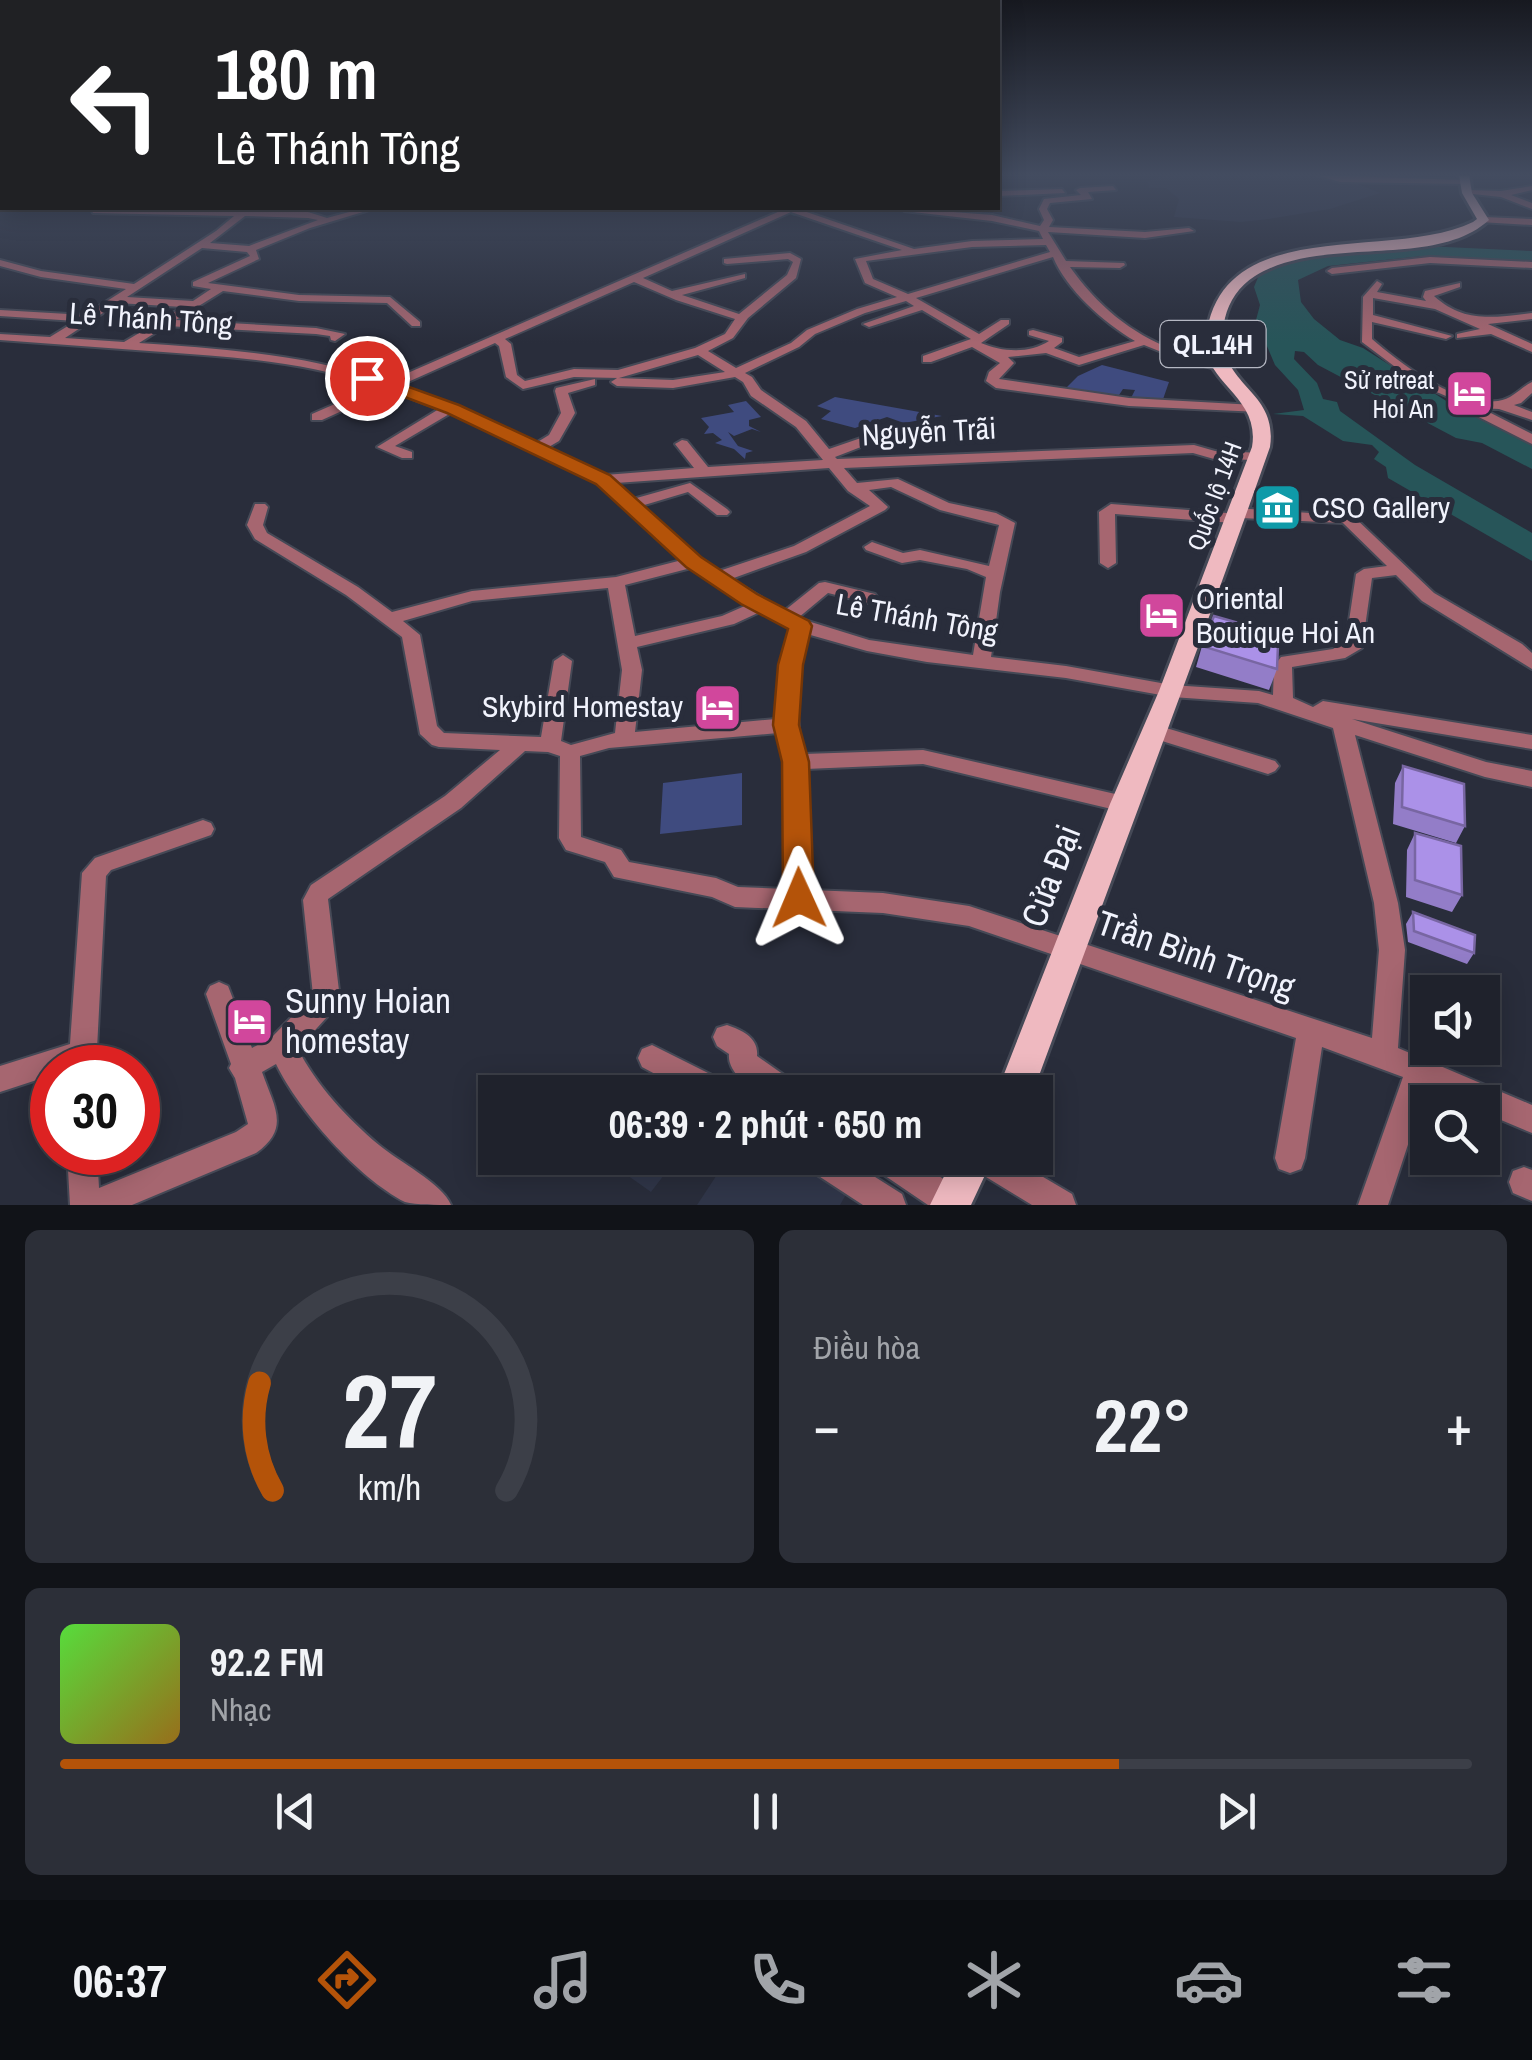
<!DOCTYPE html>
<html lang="vi">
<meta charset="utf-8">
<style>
:root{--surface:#1f222c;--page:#2c2f38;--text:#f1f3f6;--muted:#a1a4a9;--line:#3c3f48;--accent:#b45309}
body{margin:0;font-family:"Archivo Narrow",sans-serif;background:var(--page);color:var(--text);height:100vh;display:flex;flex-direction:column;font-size:38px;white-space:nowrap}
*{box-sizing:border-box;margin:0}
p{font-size:32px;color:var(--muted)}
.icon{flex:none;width:55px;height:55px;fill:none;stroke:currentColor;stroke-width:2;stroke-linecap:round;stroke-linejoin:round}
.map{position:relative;height:1205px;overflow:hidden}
.details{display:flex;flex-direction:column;gap:25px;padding:25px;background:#111318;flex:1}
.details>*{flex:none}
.banner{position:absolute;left:0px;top:0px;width:1000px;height:210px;box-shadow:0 5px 25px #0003,0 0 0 2px var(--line);background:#202124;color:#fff;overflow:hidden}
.buttons{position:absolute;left:1410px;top:975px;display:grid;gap:20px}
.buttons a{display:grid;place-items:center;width:90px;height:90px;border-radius:0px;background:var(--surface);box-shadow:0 5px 25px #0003,0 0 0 2px var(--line);font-size:50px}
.speed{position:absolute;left:30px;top:1045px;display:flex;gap:20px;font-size:50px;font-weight:700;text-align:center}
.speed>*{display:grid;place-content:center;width:130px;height:130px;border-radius:50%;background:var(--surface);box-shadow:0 5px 25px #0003,0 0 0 2px var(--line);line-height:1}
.speed .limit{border:15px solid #d22;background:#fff;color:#111}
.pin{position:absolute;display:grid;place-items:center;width:85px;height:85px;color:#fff;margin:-42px;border:5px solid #fff;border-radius:50%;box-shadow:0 2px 10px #0007}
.me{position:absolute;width:110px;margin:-55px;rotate:359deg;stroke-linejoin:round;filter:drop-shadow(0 0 8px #0008)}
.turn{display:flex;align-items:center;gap:35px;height:210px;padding:0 50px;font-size:45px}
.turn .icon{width:130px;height:130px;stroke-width:2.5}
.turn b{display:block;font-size:70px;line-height:85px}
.big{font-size:75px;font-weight:800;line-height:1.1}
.details .widget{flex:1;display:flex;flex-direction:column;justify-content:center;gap:15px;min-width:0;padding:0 35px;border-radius:15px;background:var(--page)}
.details .dial{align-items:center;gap:0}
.dial svg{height:260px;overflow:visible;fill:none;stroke:var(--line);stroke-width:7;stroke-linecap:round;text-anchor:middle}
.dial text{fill:var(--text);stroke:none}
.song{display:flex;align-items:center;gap:30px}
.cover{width:120px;height:120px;border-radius:15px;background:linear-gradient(135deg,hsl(110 70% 55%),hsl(40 70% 35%))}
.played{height:10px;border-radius:5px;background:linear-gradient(90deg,var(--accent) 75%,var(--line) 75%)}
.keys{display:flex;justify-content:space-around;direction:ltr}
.heat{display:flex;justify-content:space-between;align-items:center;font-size:55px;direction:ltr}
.details .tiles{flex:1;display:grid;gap:25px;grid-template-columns:1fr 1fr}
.widget:last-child{grid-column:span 2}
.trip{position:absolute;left:478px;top:1075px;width:575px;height:100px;border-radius:0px;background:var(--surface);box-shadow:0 5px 25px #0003,0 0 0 2px var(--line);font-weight:800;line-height:100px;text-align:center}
.tab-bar{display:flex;height:160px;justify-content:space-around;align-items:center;background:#0c0e12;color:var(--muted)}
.tab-bar .icon{width:70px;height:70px}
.tab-bar .on{color:var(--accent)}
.tab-bar b{font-size:45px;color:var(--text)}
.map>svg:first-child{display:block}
</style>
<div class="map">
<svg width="1532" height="1205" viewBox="0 0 1532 1205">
<rect width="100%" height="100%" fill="#292d3b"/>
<path fill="#303649" d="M1164,175H1312L1351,181L1380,193L1330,209L1269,219L1241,222L1174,217L1179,199L1166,188H1149L1147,181Z
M603,1158H677L651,1192Z
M728,1158H834L858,1173L840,1205H697Z"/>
<path fill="#3f4b7f" d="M1102,365L1169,382L1161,405L1129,402L1135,390L1123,389L1115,401L1059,395L1078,376Z
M835,397L942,416L904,423L887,417L855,428L821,419L831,411L817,406Z
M746,401L761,417L749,420V426L761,432L752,429L734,436L728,432L738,446L753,451L746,453L745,459L734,449L715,443L722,440L713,433L704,434L709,427L701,418L734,412L728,405Z
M742,773V825L660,834L663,783Z"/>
<path fill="#275559" d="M1403,245L1532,251V261L1423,256L1328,266L1298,280L1301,302L1314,319L1340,340L1363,348L1451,404L1532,444V469L1482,443L1456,438L1318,365L1304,352L1295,351L1294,359L1317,383L1323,399L1337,402L1340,411L1415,465L1532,533V561L1388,478L1386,467L1374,459L1379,452L1372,445L1343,441L1303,416L1273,414L1304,410L1298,390L1275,365L1256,320L1260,305L1254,287L1259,275L1306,256Z"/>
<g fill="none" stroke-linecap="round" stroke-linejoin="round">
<path fill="#275559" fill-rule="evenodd" d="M778,208H785L799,215L794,216Z"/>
<defs>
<path id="minor" d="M1316,175L1463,180L1467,182L1463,184L1340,182Z
M1113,186L1116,190L1088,192L1092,199L1050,203L1047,209L1053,220L1049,227L1145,232L1189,228L1194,231L1145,238L1048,232L1066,261L1124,263L1125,265L1120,268L1070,267C1096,304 1131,334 1174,350C1191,355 1212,358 1226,366L1220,370L1184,361L1144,345L1079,365L1046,353L1008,357L1014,363L999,379L1129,398L1255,405L1262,409L1260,412L1129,406L996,388L986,381L989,372L1000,363L972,347L931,362H923V356L971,339L922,310L869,327L863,324L914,306L906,301L865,313L815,334L799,347L745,373L752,377L761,390L806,421L829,449L893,427H903L905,430L835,457L837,459L1194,445L1215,451L1263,453V459L1258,460L1214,459L1193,453L844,468L857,483L898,479L949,503L996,513L1015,523L1000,592L991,657L1066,666L1172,685L1259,691L1273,695L1274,666L1281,657L1333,649L1346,641L1356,574L1364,569L1387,566L1343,523L1241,518L1233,523L1115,514L1116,563L1108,568L1100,563L1099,512L1111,504L1227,513L1235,508L1353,516L1434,593L1522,644L1532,653V669L1422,601L1396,575L1372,578L1362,648L1345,658L1292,667L1293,698L1313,707L1323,701L1532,735V749L1352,719L1486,762L1532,771V787L1485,777L1355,735L1398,903L1405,950L1398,1048L1532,1105V1133L1482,1112V1102H1462L1427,1087L1388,1205H1358L1403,1077L1322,1047L1305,1158L1301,1169L1290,1173L1279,1169L1275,1158L1296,1038L969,926L883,913L735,907L712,897L614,877L605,862L566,850L559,838L560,756L548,752L525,751L461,808L328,899L340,999L336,1007L298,1049C317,1086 347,1118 379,1145C398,1161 443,1184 451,1205C438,1205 416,1205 405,1202C358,1178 299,1111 276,1064L262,1072C274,1107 291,1128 256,1153L132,1205H70L67,1152H97L99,1188L236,1132L248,1124L235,1078L229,1068L231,1064L206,994L210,986L219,982L228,986L252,1048L272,1037L313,995L303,900L311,885L445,796L500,750L439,747L432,745L420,734L402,637L346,595L255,539L247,525L255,504H265L268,507L263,525L267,533L358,587L392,612L472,591L616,577L682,560L598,483L451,413L395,446L412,452V458H402L377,447L439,409L388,390L322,420H312V414L376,386C308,362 235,357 163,352C108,348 54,344 0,340V334L50,337L76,321L0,316V310L85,315L126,289L41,277L0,266V260L41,271L134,284L216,231L234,216L93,213L90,208L240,211L253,208L251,211L308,212L327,218L364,208H376L310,228L256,250L259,259L208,283L299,295L390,297L420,322V326H412L387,303L299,301L223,291L176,320L316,328L345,334L335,341L331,340L330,336L316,334L166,326L139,343C223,349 307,354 387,382L787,208H795L914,249L972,241L1043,239L1039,231L992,221L904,211L900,208L992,215L1040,226L1044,220L1039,209L1044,199L1081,195L1076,190L1080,188ZM791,212L902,250L855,259L865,283L897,297L857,309L807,330L791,343L736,368L708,351L733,338L748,318L796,278L801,259L790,253L724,259V263L727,264L788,259L793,262L787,275L739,314L682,295L745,278V274L672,291L643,278ZM245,216L308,218L318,220L249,246L210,243ZM1046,245L1050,252L908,294L873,279L866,261L972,247ZM202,248L247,252L250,256L193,282V286L211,289L193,301L127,297ZM1053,257C1066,289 1104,323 1135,341L1079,357L1054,348L1062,342V338L1033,330L1029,331V335L1049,341C1029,354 1002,352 981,343L1009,324V320H1001L979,334L916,298ZM634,282L676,300L735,319L725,334L695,348L618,370L574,369L525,381L517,375L511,344L505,339ZM118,303L183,307L124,342L65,338ZM495,343L499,346L506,377L523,389L574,377L619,378L698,355L725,372L673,380L617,378L611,382L617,386L673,388L735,377L743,382L751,396L796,427L823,460L708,467L687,441L682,440L675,444L694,468L605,475L547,448L559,441L575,413L568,393L595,385V379L556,388L555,391L561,413L549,435L536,443L458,406L399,386ZM829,468L848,491L870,506L794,546L719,571L700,558L641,506L688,492L717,515H727L730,512L727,509L690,483L633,499L616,483ZM891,487L940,510L999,525L989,566L920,550L903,553L872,542L864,547L866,550L902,563L920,560L967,569L986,577L973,655L869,640L798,618L828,593L869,603L875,602L878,598L875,594L825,582L819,583L784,611L731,579L806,552L885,510L888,507L869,490ZM691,568L747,605L722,616L635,636L625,585ZM608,588L622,670L615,733L571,745L561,741L572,661L563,655L554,661L541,737L444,733L437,726L420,635L403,621L472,601ZM760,612L790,628L781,665L776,719L635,732L642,670L637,647L734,624ZM807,634L867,651L927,662L1066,678L1172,697L1258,703L1333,728L1374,903L1379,950L1372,1038L969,906L883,893L811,890L806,769L923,764L1124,812L1132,810L1135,804L1132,798L1124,796L923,750L804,754C793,714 797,674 807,634ZM778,733L784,762L787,889L738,887L716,878L629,862L621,850L581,837L580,756L609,748Z
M1532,186V190L1511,195L1532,203V209L1501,197L1463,193L1467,190L1501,191Z
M1062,189L1065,193L998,196V191Z
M1483,217L1532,219V225L1480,222Z
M1430,257L1532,262V268L1430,263L1332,274L1327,271L1332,268Z
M1377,281L1382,284L1377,292L1426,301L1423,297L1425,291L1460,283V287L1434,296C1465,324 1494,317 1532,313V319L1488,324L1532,344V352L1491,334L1457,338V334L1480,329L1435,309L1373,298V315L1452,336L1446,339L1372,322V339C1402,365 1456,406 1498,401C1513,399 1520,388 1532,382V393L1521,403L1514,405L1532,412V420L1499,409L1481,408L1532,434V444L1467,411V405L1418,384L1362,342L1363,297Z
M1153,724L1275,761L1279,766L1275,771L1268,774L1146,736L1143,731L1146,726Z
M203,820L211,823L214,829L211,835L111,870L106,876L96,1068H52V1075L0,1092V1066L70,1044L82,873L95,858Z
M727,1025C742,1030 759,1038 757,1056L794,1082L798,1092C788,1092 775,1094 765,1092C749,1090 727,1071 729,1054L717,1046L713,1037L717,1028Z
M652,1045L726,1082L730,1092H689L642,1067L638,1058L642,1049Z
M804,1158H845L902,1194L906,1205H863L808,1169Z
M871,1158H912L963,1192L967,1205H928L875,1169Z
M969,1158H1011L1072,1194L1076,1205H1032L973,1169Z
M1524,1167L1532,1170V1201L1513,1193L1509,1182L1513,1171Z"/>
<path id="major" d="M1459,175H1469L1472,193L1489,220C1434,270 1323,234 1255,276C1239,286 1229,301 1225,318C1210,387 1279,385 1270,447C1194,663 1112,877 1033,1092H997L1110,804L1159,691L1252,447C1261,395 1201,383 1206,338C1220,212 1392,262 1473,222L1477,219L1462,193Z
M953,1158H993L971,1205H930Z"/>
</defs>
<use href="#minor" stroke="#454956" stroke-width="4"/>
<use href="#major" stroke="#454956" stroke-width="6"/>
<use href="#minor" fill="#a66670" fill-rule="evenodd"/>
<use href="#major" fill="#efb9c0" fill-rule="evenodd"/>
</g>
<path fill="#937dc8" d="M1202,646L1278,653L1277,669L1269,690L1196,667Z
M1403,766L1465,826L1456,843L1393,824L1395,783Z
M1415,833L1462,895L1452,912L1406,897L1407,850Z
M1413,912L1474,953L1467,964L1408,942L1406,924Z"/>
<path fill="#ab91e8" stroke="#7866a2" stroke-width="2.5" d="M1214,616L1284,636L1278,645L1277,669L1202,646Z
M1403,766L1464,784L1465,826L1402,807Z
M1415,833L1461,846L1462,895L1415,880Z
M1413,912L1475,935L1474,953L1414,931Z"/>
<linearGradient id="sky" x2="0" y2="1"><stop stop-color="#171920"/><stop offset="0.51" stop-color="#434c60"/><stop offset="1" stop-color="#434c60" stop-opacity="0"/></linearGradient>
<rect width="1532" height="343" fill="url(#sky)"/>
<path fill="#b45309" stroke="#753606" stroke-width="2.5" d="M362,374H373L459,405L610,475L701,557L757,594L809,621L812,626L803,665L799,725L809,762L814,898L810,907L799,911L788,907L783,898L782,762L773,725L778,665L788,629L741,604L686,567L596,484L447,413L362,381Z"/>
<defs>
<symbol id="hotel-square" viewBox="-11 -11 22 22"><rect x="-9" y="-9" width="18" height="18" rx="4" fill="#d1479c" stroke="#292d3b"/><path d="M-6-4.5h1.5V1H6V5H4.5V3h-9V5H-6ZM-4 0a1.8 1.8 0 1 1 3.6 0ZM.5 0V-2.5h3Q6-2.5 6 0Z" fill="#fff"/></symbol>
<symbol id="museum-square" viewBox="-11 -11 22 22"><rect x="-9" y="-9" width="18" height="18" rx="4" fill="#0f9aa8" stroke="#292d3b"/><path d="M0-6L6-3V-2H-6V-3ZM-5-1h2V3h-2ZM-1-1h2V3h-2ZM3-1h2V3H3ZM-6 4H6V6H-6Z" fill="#fff"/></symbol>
</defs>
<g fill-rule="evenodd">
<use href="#hotel-square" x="1442" y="366" width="55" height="55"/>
<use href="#museum-square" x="1250" y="480" width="55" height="55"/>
<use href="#hotel-square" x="1134" y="588" width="55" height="55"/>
<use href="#hotel-square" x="690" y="680" width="55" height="55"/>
<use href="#hotel-square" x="222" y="994" width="55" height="55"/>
</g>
<g text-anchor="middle" stroke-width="10" stroke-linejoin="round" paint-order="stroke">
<g font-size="25" fill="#f1f3fd" stroke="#292d3b" text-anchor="end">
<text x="1434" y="389">Sử retreat<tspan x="1434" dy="29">Hoi An</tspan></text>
</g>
<g font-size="25" fill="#f1f3fd" stroke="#292d3b">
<text transform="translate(1214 496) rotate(-70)" y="9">Quốc lộ 14H</text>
</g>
<rect fill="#292d3b" stroke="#b5b8c3" stroke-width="2.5" x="1160.5" y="321" width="105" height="46" rx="8"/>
<g font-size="28" font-weight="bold" fill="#f1f3fd">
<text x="1213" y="354">QL.14H</text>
</g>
<g font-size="30" fill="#f1f3fd" stroke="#292d3b">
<text transform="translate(151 319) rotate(4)" y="10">Lê Thánh Tông</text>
<text transform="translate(929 432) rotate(-3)" y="10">Nguyễn Trãi</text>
<text transform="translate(917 618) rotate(10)" y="10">Lê Thánh Tông</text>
</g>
<g font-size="30" fill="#f1f3fd" stroke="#292d3b" text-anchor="start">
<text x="1312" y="518">CSO Gallery</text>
<text x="1196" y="609">Oriental<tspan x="1196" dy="34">Boutique Hoi An</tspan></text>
<text x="683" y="717" text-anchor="end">Skybird Homestay</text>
</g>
<g font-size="35" fill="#f1f3fd" stroke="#292d3b">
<text transform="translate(1051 876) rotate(-69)" y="12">Cửa Đại</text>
<text transform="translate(1196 955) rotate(19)" y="12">Trần Bình Trọng</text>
</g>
<g font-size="35" fill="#f1f3fd" stroke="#292d3b" text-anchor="start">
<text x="285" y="1013">Sunny Hoian<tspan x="285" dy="40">homestay</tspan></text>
</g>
</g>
</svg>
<div class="buttons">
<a><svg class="icon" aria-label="sound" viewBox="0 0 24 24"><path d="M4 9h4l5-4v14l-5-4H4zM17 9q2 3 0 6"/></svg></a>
<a><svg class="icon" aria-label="search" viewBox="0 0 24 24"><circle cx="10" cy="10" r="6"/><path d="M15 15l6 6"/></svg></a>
</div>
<div class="speed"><div class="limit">30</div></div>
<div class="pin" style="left:367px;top:378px;background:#d93025"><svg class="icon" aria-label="arrive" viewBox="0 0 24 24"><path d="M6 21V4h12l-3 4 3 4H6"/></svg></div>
<svg class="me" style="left:799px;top:898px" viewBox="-20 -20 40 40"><path d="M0-17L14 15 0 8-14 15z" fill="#b45309" stroke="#fff" stroke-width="4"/></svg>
<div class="trip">06:39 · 2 phút · 650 m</div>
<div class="banner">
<div class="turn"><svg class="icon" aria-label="left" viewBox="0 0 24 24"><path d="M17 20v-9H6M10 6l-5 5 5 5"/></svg><div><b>180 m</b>Lê Thánh Tông</div></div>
</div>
</div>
<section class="details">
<div class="tiles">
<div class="widget dial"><svg viewBox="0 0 100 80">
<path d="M14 69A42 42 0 1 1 86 69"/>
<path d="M14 69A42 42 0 0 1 10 36" stroke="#b45309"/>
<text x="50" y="56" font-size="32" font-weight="700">27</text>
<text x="50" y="72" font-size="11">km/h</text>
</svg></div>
<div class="widget"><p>Điều hòa</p>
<div class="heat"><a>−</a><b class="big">22°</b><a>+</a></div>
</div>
<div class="widget">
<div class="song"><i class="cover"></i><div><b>92.2 FM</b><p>Nhạc</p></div></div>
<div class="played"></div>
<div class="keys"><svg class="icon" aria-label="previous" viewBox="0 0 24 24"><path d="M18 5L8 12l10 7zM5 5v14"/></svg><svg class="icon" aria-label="pause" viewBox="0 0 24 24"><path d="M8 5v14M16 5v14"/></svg><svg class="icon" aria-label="next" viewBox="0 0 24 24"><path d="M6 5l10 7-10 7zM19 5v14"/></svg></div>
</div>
</div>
</section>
<nav class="tab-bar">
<b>06:37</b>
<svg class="icon on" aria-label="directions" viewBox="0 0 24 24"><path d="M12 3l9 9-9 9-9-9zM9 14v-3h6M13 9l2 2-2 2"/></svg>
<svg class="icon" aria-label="music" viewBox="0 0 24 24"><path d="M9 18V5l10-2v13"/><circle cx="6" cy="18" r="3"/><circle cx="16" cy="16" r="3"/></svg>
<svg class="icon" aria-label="phone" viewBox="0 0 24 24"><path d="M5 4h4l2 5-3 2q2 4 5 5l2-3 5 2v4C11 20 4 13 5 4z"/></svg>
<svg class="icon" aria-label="climate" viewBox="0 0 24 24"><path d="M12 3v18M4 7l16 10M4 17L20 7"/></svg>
<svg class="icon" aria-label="car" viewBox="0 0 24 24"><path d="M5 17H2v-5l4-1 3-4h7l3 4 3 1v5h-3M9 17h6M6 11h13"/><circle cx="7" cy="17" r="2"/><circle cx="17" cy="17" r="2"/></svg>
<svg class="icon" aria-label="filters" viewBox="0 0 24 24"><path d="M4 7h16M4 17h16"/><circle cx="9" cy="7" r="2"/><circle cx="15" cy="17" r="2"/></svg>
</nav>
